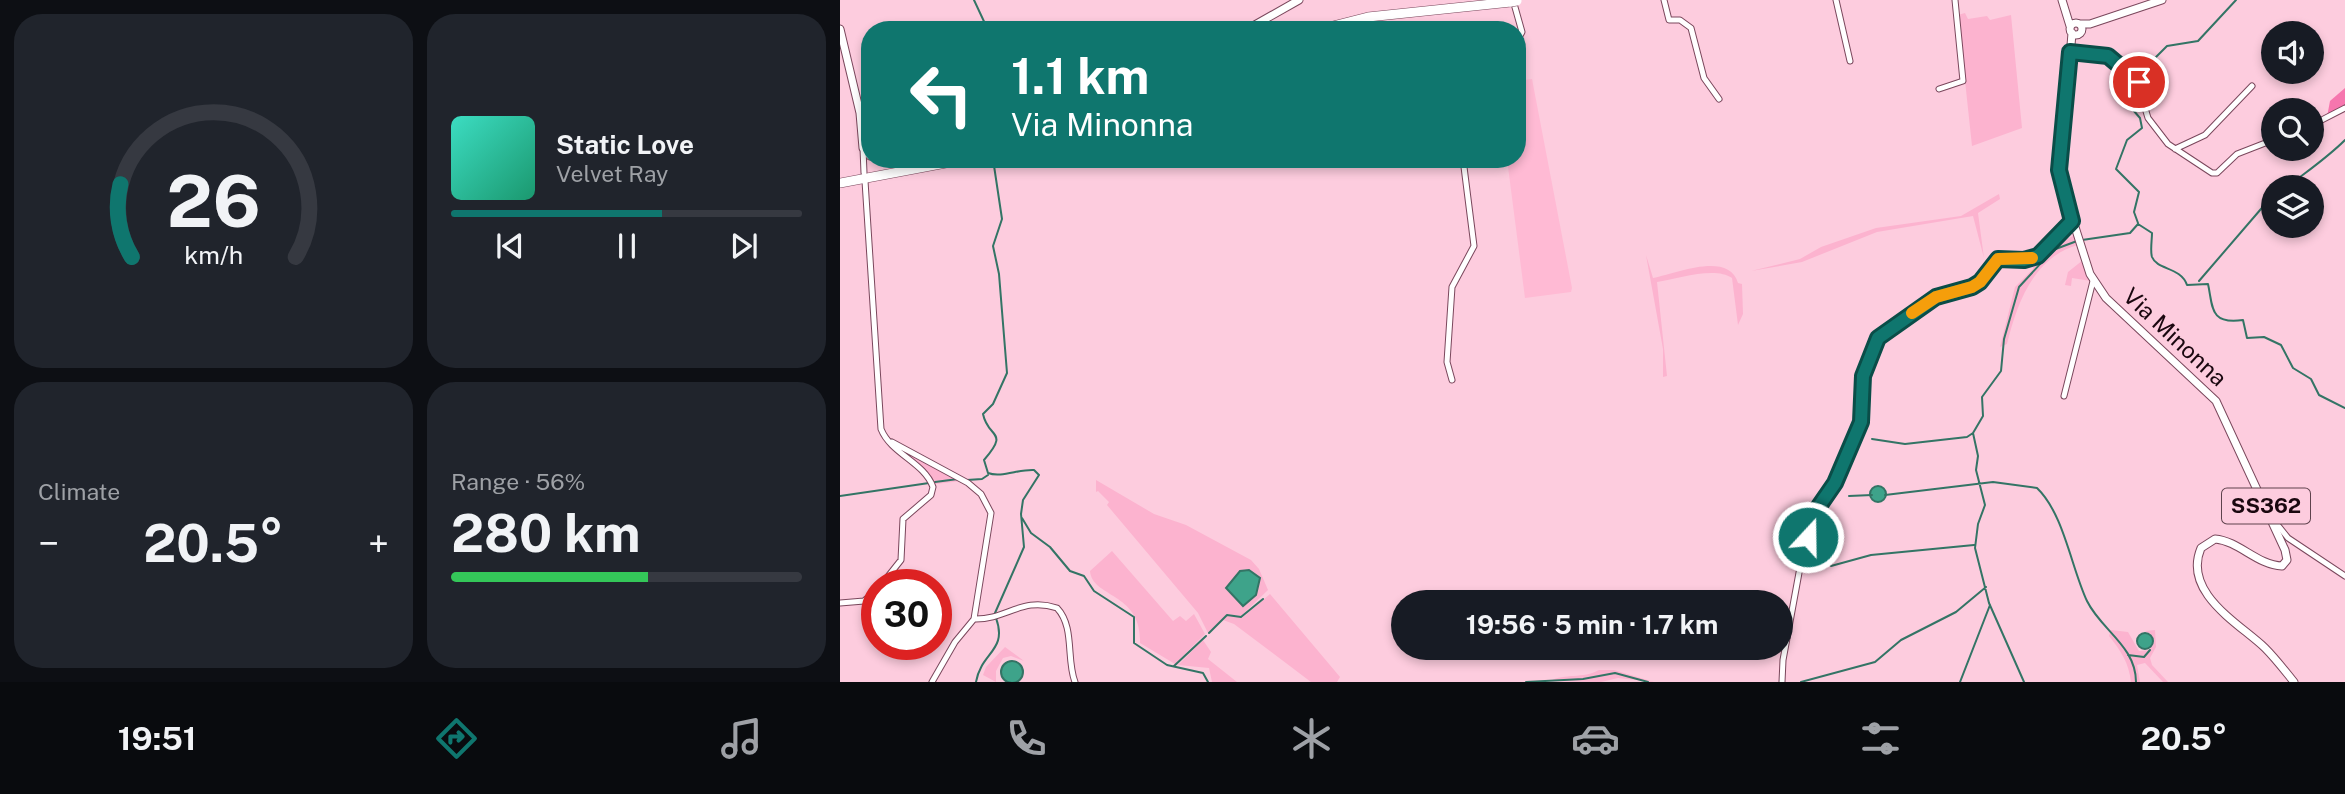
<!DOCTYPE html>
<meta charset="utf-8">
<style>
:root{--surface:#171b24;--page:#20242c;--text:#f1f3f6;--muted:#9ea1a6;--line:#363941;--accent:#0f766e}
body{margin:0;font-family:"Public Sans",sans-serif;background:var(--page);color:var(--text);height:100vh;display:flex;flex-direction:column;font-size:26px;white-space:nowrap}
*{box-sizing:border-box;margin:0}
p{font-size:23px;color:var(--muted)}
.icon{flex:none;width:38px;height:38px;fill:none;stroke:currentColor;stroke-width:2;stroke-linecap:round;stroke-linejoin:round}
.map{position:relative;flex:1;overflow:hidden}
.drawer{display:flex;flex-direction:column;gap:14px;padding:14px;background:#0d0f14;width:840px}
.drawer>*{flex:none}
.guide{position:absolute;left:21px;top:21px;width:665px;height:147px;border-radius:28px;box-shadow:0 4px 10px #0003;background:#0f766e;color:#fff;overflow:hidden}
.tools{position:absolute;left:1421px;top:21px;display:grid;gap:14px}
.tools a{display:grid;place-items:center;width:63px;height:63px;border-radius:50%;background:var(--surface);box-shadow:0 4px 10px #0003;font-size:35px}
.speed{position:absolute;left:21px;top:569px;display:flex;gap:14px;font-size:35px;font-weight:700;text-align:center}
.speed>*{display:grid;place-content:center;width:91px;height:91px;border-radius:50%;background:var(--surface);box-shadow:0 4px 10px #0003;line-height:1}
.speed .limit{border:10px solid #d22;background:#fff;color:#111}
.pin{position:absolute;display:grid;place-items:center;width:60px;height:60px;color:#fff;margin:-30px;border:4px solid #fff;border-radius:50%;box-shadow:0 2px 7px #0007}
.me{position:absolute;width:77px;margin:-38px;rotate:21deg;stroke-linejoin:round;filter:drop-shadow(0 0 5px #0008)}
.turn{display:flex;align-items:center;gap:24px;height:147px;padding:0 35px;font-size:32px}
.turn .icon{width:91px;height:91px;stroke-width:2.5}
.turn b{display:block;font-size:49px;line-height:60px}
.big{font-size:52px;font-weight:700;line-height:1.1}
.drawer .tile{flex:1;display:flex;flex-direction:column;justify-content:center;gap:10px;min-width:0;padding:0 24px;border-radius:28px;background:var(--page)}
.drawer .dial{align-items:center;gap:0}
.dial svg{height:182px;overflow:visible;fill:none;stroke:var(--line);stroke-width:7;stroke-linecap:round;text-anchor:middle}
.dial text{fill:var(--text);stroke:none}
.song{display:flex;align-items:center;gap:21px}
.cover{width:84px;height:84px;border-radius:10px;background:linear-gradient(135deg,hsl(170 70% 55%),hsl(160 70% 35%))}
.played{height:7px;border-radius:4px;background:linear-gradient(90deg,var(--accent) 60%,var(--line) 60%)}
.keys{display:flex;justify-content:space-around;direction:ltr}
.heat{display:flex;justify-content:space-between;align-items:center;font-size:38px;direction:ltr}
.charge{height:10px;border-radius:5px;background:linear-gradient(90deg,#34c759 56%,var(--line) 0)}
.drawer .tiles{flex:1;display:grid;gap:14px;grid-template-columns:repeat(2,1fr)}
.trip{position:absolute;left:551px;top:590px;width:402px;height:70px;border-radius:35px;background:var(--surface);box-shadow:0 4px 10px #0003;font-weight:700;line-height:70px;text-align:center}
.menu{display:flex;height:112px;justify-content:space-around;align-items:center;background:#090b0e;color:var(--muted)}
.menu .icon{width:49px;height:49px}
.menu .current{color:var(--accent)}
.menu b{font-size:32px;color:var(--text)}
main{display:flex;flex:1;min-height:0}
.map>svg:first-child{display:block}
</style>
<main>
<section class="drawer">
<div class="tiles">
<div class="tile dial"><svg viewBox="0 0 100 80">
<path d="M14 69A42 42 0 1 1 86 69"/>
<path d="M14 69A42 42 0 0 1 9 37" stroke="#0f766e"/>
<text x="50" y="56" font-size="32" font-weight="700">26</text>
<text x="50" y="72" font-size="11">km/h</text>
</svg></div>
<div class="tile">
<div class="song"><i class="cover"></i><div><b>Static Love</b><p>Velvet Ray</p></div></div>
<div class="played"></div>
<div class="keys"><svg class="icon" aria-label="previous" viewBox="0 0 24 24"><path d="M18 5L8 12l10 7zM5 5v14"/></svg><svg class="icon" aria-label="pause" viewBox="0 0 24 24"><path d="M8 5v14M16 5v14"/></svg><svg class="icon" aria-label="next" viewBox="0 0 24 24"><path d="M6 5l10 7-10 7zM19 5v14"/></svg></div>
</div>
<div class="tile"><p>Climate</p>
<div class="heat"><a>−</a><b class="big">20.5°</b><a>+</a></div>
</div>
<div class="tile"><p>Range · 56%</p><b class="big">280 km</b><div class="charge"></div></div>
</div>
</section>
<div class="map">
<svg width="1505" height="682" viewBox="0 0 1505 682">
<rect width="100%" height="100%" fill="#fdccde"/>
<path fill="#ffbad4" d="M692,79L732,288L731,292L685,298L667,159H677V81Z"/>
<path fill="#fcb3cf" d="M1125,13L1128,19L1147,16L1150,20L1171,15L1182,128L1132,146L1118,15Z
M1159,194L1160,199L1138,213L1144,258L1133,216L1037,232L962,262L911,271L960,259L981,247L1036,228L1121,216Z
M1235,235L1238,245C1194,257 1177,303 1167,344L1160,347L1175,287L1193,269L1191,260L1218,239L1225,240Z
M806,255L813,278C837,273 889,251 898,283L902,284L903,314L898,325L892,278C875,266 837,279 817,282L827,376L823,377V349Z
M1243,260L1251,281L1232,278L1231,286L1225,285L1228,272Z
M55,445L121,481L95,484Z
M256,480L314,514L346,525L411,560L419,569L428,590L401,616L387,614L368,633L358,613L267,505L269,502L258,491L256,492Z
M272,551L333,621L340,616L346,621L354,614L365,634L335,664L300,643C302,592 252,598 250,571Z
M430,594L500,677L497,682H471L394,624L383,620L388,615L402,618Z
M1271,630L1288,632L1299,651L1310,650L1311,634L1305,631L1315,630L1316,647L1310,658L1312,665L1328,682H1323L1305,663L1297,665L1300,682H1291C1289,663 1281,651 1269,636Z
M363,640L371,652L368,659L397,682H372L369,668L338,665Z
M165,647L184,661L171,656L163,658L156,671V682L143,675L146,667Z
M759,670H774L814,682L778,678L761,682L710,681C725,673 743,679 759,670Z"/>
<path fill="#f676ae" d="M1505,88V107L1487,117L1490,101Z"/>
<path fill="#3ea38a" stroke="#337465" stroke-width="2" d="M1030 494a8 8 0 1 1 16 0a8 8 0 1 1-16 0Z
M409,570L420,578L416,595L403,606L386,588L400,571Z
M1297 641a8 8 0 1 1 16 0a8 8 0 1 1-16 0Z
M161 672a11 11 0 1 1 22 0a11 11 0 1 1-22 0Z"/>
<g fill="none" stroke-linecap="round" stroke-linejoin="round">
<path stroke="#337465" stroke-width="2" d="M134,0L148,30
M153,159L162,219L153,246L159,274L167,373L153,404L143,414C148,439 170,430 144,460L148,473C161,478 179,469 194,470L199,475L183,500L181,514L184,547L155,613
M1447,187C1466,172 1487,158 1505,140
M1298,223L1294,212L1299,192L1276,169L1287,140L1302,128L1300,118L1287,103L1289,77L1297,60L1310,63L1327,46L1358,41L1396,0
M1298,224L1312,233C1312,240 1310,251 1312,257C1317,270 1341,267 1347,285L1368,284C1373,306 1369,325 1403,320L1407,338L1424,337L1441,345L1453,368L1471,379L1479,395L1505,408
M1242,240L1290,233L1298,224
M1359,281L1433,195
M1032,439L1065,444L1127,437L1133,433
M127,480L142,479L148,475
M95,482L118,479
M1045,495L1153,482L1197,488C1224,514 1231,567 1247,601C1261,630 1296,646 1296,682
M0,496L89,483
M1009,496L1032,495
M182,518L191,533L210,547L230,571L244,576L254,591L294,617V643L327,665L363,673L368,682
M991,566L1031,555L1134,545
M369,633L387,615L401,617L423,599
M1288,655L1304,657L1310,650
M334,666L366,636
M136,682C141,652 168,651 156,618
M686,682L743,679L775,673L808,682
M961,682L1035,662L1061,640L1116,612L1146,587
M1120,682L1150,605
M1184,682L1149,603L1135,548L1138,524L1145,505L1136,470L1138,456L1133,433L1143,416L1142,397L1161,371L1164,339L1179,287L1213,250L1237,241"/>
<defs>
<path id="minor" d="M673,0L682,32L677,41
M824,0L829,20H840L851,28L864,78L879,99
M996,0L1010,61
M1230,53L1268,56L1283,71L1296,78L1308,118L1328,144L1372,173H1377L1397,154L1433,140
M1099,89L1123,81L1115,0
M1472,125L1505,108
M23,148L24,173
M1335,149L1365,135L1412,86
M25,181L41,429C51,454 84,462 93,487L91,495L63,519L61,560L42,584
M612,380L607,362L612,287L634,246L623,159
M1224,396L1253,281
M52,442L128,483L141,494L151,513L134,619L115,642L92,682
M1432,518L1448,538L1505,576
M0,603L24,601L37,590
M134,619C167,620 182,596 217,608C235,627 226,659 235,682
M942,682L943,660L963,551L975,512L995,483L1021,422V389L1032,347L1042,334L1096,297L1141,282L1158,259L1184,260L1198,255L1232,221"/>
<path id="major" d="M1222,0L1230,26
M1230 29a6 6 0 1 1 12 0a6 6 0 1 1-12 0Z
M1240,24H1250L1322,0
M0,29L20,113L23,148L30,156
M406,30L459,0
M1232,33L1220,180L1250,274L1266,298L1376,401L1445,550L1447,560L1442,566C1417,565 1399,541 1375,539L1361,548C1342,593 1400,624 1425,648C1436,659 1445,671 1454,682"/>
<path id="highway" d="M477,30L528,17L671,2
M0,183L127,159"/>
</defs>
<use href="#minor" stroke="#7a475c" stroke-width="7"/>
<use href="#major" stroke="#7a475c" stroke-width="9"/>
<use href="#highway" stroke="#7a475c" stroke-width="10"/>
<use href="#minor" stroke="#fff" stroke-width="5"/>
<use href="#major" stroke="#fff" stroke-width="7"/>
<use href="#highway" stroke="#fff" stroke-width="9"/>
<defs>
<path id="highway-bridge" d="M671,2L677,1"/>
</defs>
<use href="#highway-bridge" stroke="#7a475c" stroke-width="10" stroke-linecap="butt"/>
<use href="#highway-bridge" stroke="#fff" stroke-width="9"/>
</g>
<g fill="none" stroke-linecap="round" stroke-linejoin="round">
<defs>
<path id="route" d="M968,537L975,512L995,483L1021,422L1023,376L1038,338L1096,297L1132,287L1140,282L1158,259L1184,260L1198,256L1232,221L1219,170L1230,52L1268,56L1299,82"/>
</defs>
<use href="#route" stroke="#0a4d48" stroke-width="18"/>
<use href="#route" stroke="#0f766e" stroke-width="12"/>
<path stroke="#f59e0b" stroke-width="12" d="M1072,313L1096,297L1132,287L1140,282L1158,259L1192,258"/>
</g>
<g text-anchor="middle" stroke-width="5" stroke-linejoin="round" paint-order="stroke">
<rect fill="#fdccde" stroke="#5e424d" stroke-width="2" x="1382" y="488.5" width="88" height="35" rx="5"/>
<g font-size="21" font-weight="bold" fill="#1a070f">
<text x="1426" y="513">SS362</text>
</g>
<g font-size="23" fill="#1a070f" stroke="#fdccde">
<text transform="translate(1335 337) rotate(43)" y="8">Via Minonna</text>
</g>
</g>
</svg>
<div class="tools">
<a><svg class="icon" aria-label="sound" viewBox="0 0 24 24"><path d="M4 9h4l5-4v14l-5-4H4zM17 9q2 3 0 6"/></svg></a>
<a><svg class="icon" aria-label="search" viewBox="0 0 24 24"><circle cx="10" cy="10" r="6"/><path d="M15 15l6 6"/></svg></a>
<a><svg class="icon" aria-label="layers" viewBox="0 0 24 24"><path d="M12 4l9 5-9 5-9-5zM3 14l9 5 9-5"/></svg></a>
</div>
<div class="speed"><div class="limit">30</div></div>
<div class="pin" style="left:1299px;top:82px;background:#d93025"><svg class="icon" aria-label="arrive" viewBox="0 0 24 24"><path d="M6 21V4h12l-3 4 3 4H6"/></svg></div>
<svg class="me" style="left:968px;top:537px" viewBox="-20 -20 40 40"><circle r="17" fill="#0f766e" stroke="#fff" stroke-width="3"/><path d="M0-11L8 9 0 5-8 9z" fill="#fff"/></svg>
<div class="trip">19:56 · 5 min · 1.7 km</div>
<div class="guide">
<div class="turn"><svg class="icon" aria-label="left" viewBox="0 0 24 24"><path d="M17 20v-9H6M10 6l-5 5 5 5"/></svg><div><b>1.1 km</b>Via Minonna</div></div>
</div>
</div>
</main>
<nav class="menu">
<b>19:51</b>
<svg class="icon current" aria-label="directions" viewBox="0 0 24 24"><path d="M12 3l9 9-9 9-9-9zM9 14v-3h6M13 9l2 2-2 2"/></svg>
<svg class="icon" aria-label="music" viewBox="0 0 24 24"><path d="M9 18V5l10-2v13"/><circle cx="6" cy="18" r="3"/><circle cx="16" cy="16" r="3"/></svg>
<svg class="icon" aria-label="phone" viewBox="0 0 24 24"><path d="M5 4h4l2 5-3 2q2 4 5 5l2-3 5 2v4C11 20 4 13 5 4z"/></svg>
<svg class="icon" aria-label="climate" viewBox="0 0 24 24"><path d="M12 3v18M4 7l16 10M4 17L20 7"/></svg>
<svg class="icon" aria-label="car" viewBox="0 0 24 24"><path d="M5 17H2v-5l4-1 3-4h7l3 4 3 1v5h-3M9 17h6M6 11h13"/><circle cx="7" cy="17" r="2"/><circle cx="17" cy="17" r="2"/></svg>
<svg class="icon" aria-label="filters" viewBox="0 0 24 24"><path d="M4 7h16M4 17h16"/><circle cx="9" cy="7" r="2"/><circle cx="15" cy="17" r="2"/></svg>
<b>20.5°</b>
</nav>
